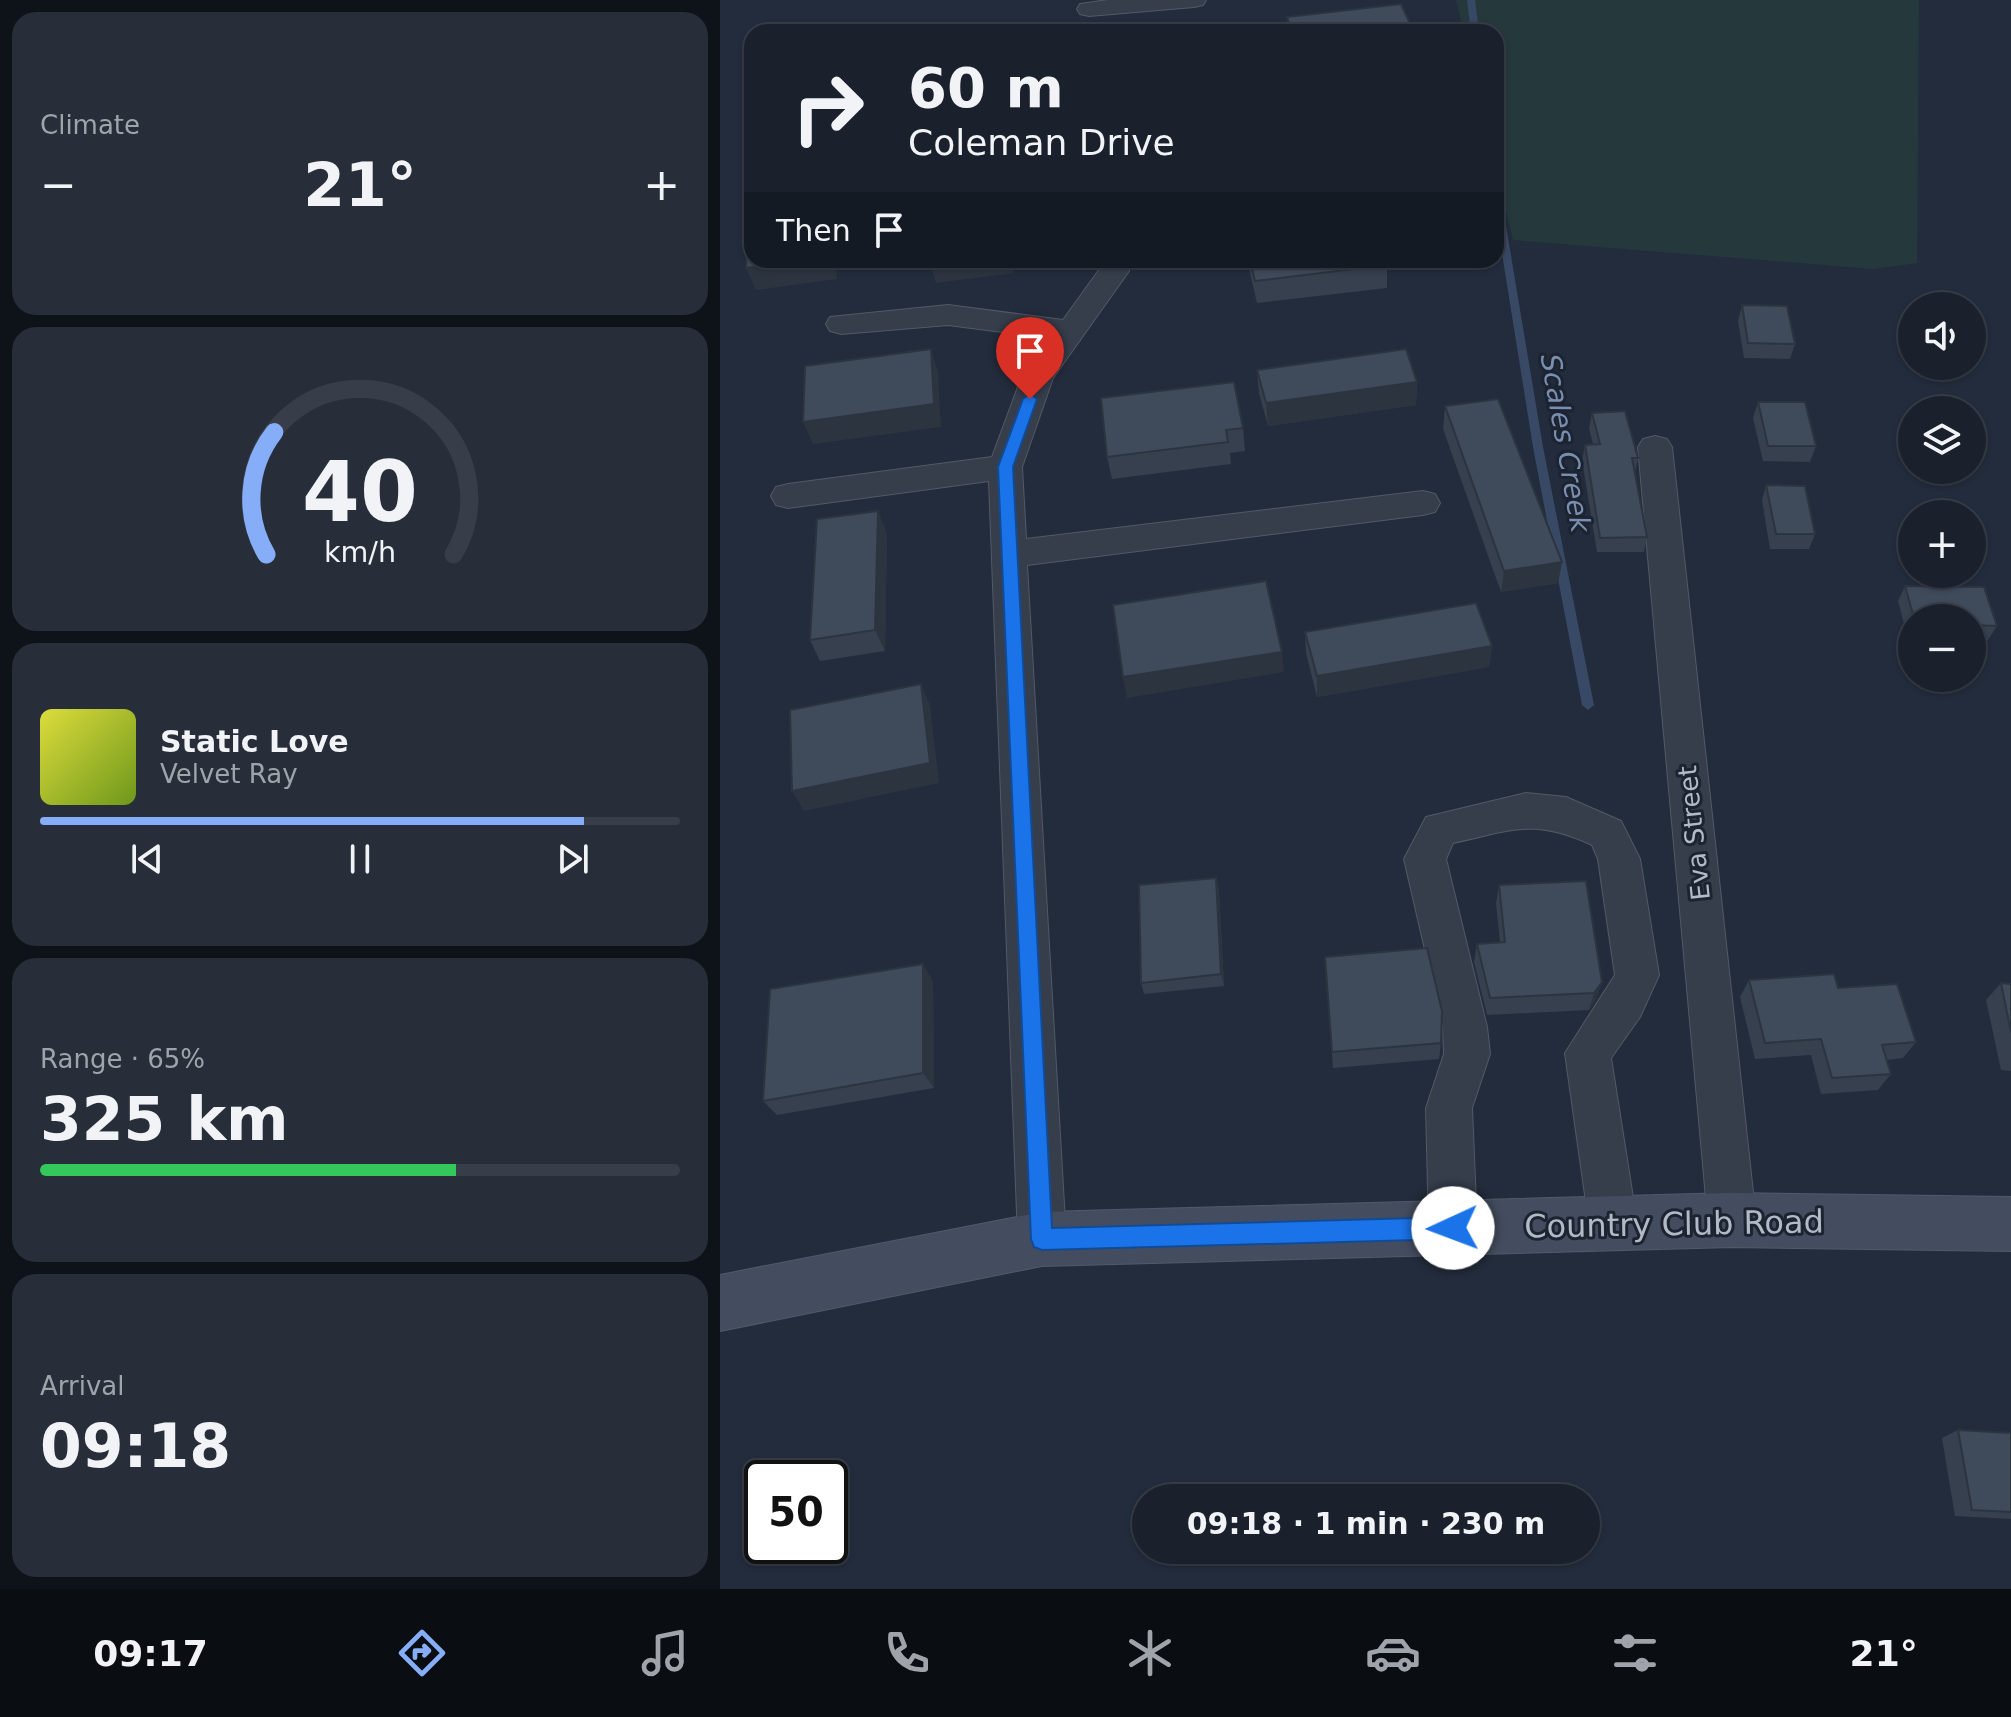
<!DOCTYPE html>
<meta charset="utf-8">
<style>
:root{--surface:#1a212d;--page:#272e39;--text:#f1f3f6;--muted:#9fa3aa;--line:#383e49;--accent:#86adf8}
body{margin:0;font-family:"DejaVu Sans",sans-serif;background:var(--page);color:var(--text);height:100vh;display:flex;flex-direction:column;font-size:30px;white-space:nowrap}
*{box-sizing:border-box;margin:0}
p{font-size:26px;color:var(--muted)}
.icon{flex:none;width:44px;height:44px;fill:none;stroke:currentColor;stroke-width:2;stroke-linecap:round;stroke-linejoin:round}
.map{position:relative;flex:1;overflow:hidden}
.panel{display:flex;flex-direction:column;gap:12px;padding:12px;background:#0e1219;width:720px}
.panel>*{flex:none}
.top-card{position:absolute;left:24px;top:24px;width:760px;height:244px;border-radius:24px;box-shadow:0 2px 6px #0004,0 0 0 2px var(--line);background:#1a212d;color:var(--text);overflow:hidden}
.controls{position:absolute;left:1178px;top:292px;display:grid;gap:16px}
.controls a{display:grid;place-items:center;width:88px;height:88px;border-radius:50%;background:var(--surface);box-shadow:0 2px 6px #0004,0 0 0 2px var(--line);font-size:40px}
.speed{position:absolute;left:24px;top:1460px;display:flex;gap:16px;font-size:40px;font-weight:700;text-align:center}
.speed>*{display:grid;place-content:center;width:104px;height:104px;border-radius:50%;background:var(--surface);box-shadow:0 2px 6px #0004,0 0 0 2px var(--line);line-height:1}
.speed .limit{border:4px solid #111;border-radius:12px;background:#fff;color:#111}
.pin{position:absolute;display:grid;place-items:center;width:68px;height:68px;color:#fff;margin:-82px -34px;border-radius:50% 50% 50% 0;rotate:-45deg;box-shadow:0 0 8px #0007}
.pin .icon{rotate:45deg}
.me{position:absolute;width:88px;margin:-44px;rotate:268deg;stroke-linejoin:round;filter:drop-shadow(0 0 6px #0008)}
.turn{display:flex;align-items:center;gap:28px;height:168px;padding:0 32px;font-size:36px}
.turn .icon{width:104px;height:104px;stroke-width:2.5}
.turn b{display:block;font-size:56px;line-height:68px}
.then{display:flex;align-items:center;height:76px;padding:0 32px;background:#0003;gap:16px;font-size:30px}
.big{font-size:60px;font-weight:700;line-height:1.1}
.panel .widget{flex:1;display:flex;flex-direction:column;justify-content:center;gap:12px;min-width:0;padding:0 28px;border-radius:24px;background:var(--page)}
.panel .dial{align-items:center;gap:0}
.dial svg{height:208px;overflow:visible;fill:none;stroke:var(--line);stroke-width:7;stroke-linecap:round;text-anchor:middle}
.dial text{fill:var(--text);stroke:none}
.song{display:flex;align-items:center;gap:24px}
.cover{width:96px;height:96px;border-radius:12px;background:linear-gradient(135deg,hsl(60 70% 55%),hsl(80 70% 35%))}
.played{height:8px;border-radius:4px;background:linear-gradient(90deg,var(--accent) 85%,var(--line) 85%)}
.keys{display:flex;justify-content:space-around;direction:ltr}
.heat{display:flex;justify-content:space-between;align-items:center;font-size:44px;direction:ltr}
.charge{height:12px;border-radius:6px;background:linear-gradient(90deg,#34c759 65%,var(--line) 0)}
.trip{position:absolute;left:412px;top:1484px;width:468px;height:80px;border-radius:40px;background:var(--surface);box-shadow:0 2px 6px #0004,0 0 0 2px var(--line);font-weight:700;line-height:80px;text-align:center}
.dock{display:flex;height:128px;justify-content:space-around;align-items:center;background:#0a0d12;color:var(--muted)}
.dock .icon{width:56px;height:56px}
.dock .active{color:var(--accent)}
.dock b{font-size:36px;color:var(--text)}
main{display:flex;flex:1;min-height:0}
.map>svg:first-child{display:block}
</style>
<main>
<section class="panel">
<div class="widget"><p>Climate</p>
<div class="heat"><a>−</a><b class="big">21°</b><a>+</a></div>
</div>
<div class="widget dial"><svg viewBox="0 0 100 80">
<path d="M14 69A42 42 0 1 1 86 69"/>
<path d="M14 69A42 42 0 0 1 17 22" stroke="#86adf8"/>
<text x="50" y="56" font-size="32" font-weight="700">40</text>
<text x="50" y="72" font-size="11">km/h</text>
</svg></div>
<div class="widget">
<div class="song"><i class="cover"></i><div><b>Static Love</b><p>Velvet Ray</p></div></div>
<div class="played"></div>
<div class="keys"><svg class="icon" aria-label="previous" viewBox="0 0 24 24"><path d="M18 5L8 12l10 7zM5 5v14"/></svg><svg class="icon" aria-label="pause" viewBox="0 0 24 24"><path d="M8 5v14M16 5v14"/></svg><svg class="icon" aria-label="next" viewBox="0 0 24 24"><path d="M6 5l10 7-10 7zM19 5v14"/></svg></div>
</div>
<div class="widget"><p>Range · 65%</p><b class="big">325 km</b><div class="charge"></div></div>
<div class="widget"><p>Arrival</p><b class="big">09:18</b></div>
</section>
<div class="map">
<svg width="1291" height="1589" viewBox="0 0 1291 1589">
<rect width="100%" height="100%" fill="#232c3c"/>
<path fill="#25393d" d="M736,0H1199L1197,263L1154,269L793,240L776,170V32H744Z"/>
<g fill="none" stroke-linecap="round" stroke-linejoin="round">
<path fill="#384965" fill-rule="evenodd" d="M747,0H755L759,32H751Z
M776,187L780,190L823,447L874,705L868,710L862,705L813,447L776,216Z"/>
<defs>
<path id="minor" d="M388,0H486L483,5L474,7L369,16L360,14L357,9L360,4Z
M379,260H409V271L333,378L302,467L306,539L703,491L715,494L720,503L715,512L703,515L307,565L346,1239L339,1256L322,1263L305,1256L298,1239L269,481L68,508L56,505L51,496L56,487L68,484L272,457L302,376L329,338L228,325L121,334L110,331L106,324L110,317L228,305L343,320L379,270Z
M935,436L947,439L952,447L1036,1220L1029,1237L1012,1244L995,1237L988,1220L918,447L923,439Z
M806,793L846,797L901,821L920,859L939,975L920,1017L891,1058L917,1223L910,1240L893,1247L876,1240L869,1223L845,1053L895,975L878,859L872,845C814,818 793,830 733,843L726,859L767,1027L770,1054L752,1108L757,1228L750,1245L733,1252L716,1245L709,1228L706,1108L724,1054L723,1027L684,859L706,817Z"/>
<path id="secondary" d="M1012,1193L1291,1197V1251L1012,1247L322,1266L0,1331V1275L322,1212Z"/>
</defs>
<use href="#minor" stroke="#525967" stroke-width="2"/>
<use href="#secondary" stroke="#525967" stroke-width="2"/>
<use href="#minor" fill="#363e4c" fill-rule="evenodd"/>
<use href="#secondary" fill="#444d5f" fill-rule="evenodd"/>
</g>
<path fill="#36404e" d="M567,17L572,32H567Z
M527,260H665L667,265V288L537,303Z
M1022,305L1075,344L1070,359L1024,358L1018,321Z
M537,370L697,382L696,405L548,426L539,393Z
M381,398L523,428L525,451L510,453L511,464L392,479L387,457Z
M1038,402L1096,446L1090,462L1043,461L1033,418Z
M725,406L842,562L838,583L781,592L723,429Z
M872,413L918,458L915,472L927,537L924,552H877L862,460L865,445L873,444L869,428Z
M1046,485L1095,534L1089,549H1050L1042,500Z
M167,533L165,651L100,661L90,640Z
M1185,586L1277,626L1268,640H1252V618H1192V639H1188L1178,601Z
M585,632L772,646L769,667L597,697L586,653Z
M496,878L499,891L504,986L424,994L421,983Z
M779,885L882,982L876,999L869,1010L767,1015L754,962L757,944L780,942L776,903Z
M605,957L721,1043L719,1059L613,1068Z
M1029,980L1118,988L1196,1042L1183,1058L1166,1060L1171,1074L1158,1090L1101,1094L1091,1055L1035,1059L1020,997Z
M213,981L214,1088L57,1115L43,1101Z
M1281,983L1291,984V1071L1281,1070L1266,1000Z
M1238,1430L1291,1433V1519L1235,1516L1222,1438Z"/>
<path fill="#2c3440" d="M81,260H116L117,279L36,290L26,268Z
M209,260H292L294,273L216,283Z
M211,349L218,372L221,427L93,444L83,422Z
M697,382L696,405L548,426L546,403Z
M158,511L167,533L165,651L155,630Z
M842,562L838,583L781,592L784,571Z
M772,646L769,667L597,697V676Z
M562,652L564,672L407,698L403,677Z
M201,684L210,705L219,783L84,811L72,791Z
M496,878L499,891L504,986L501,974Z
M203,964L213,981L214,1088L203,1073Z
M882,982L876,999L869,1010L874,993Z"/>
<path fill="#3f4a5b" stroke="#2c3440" stroke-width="2" d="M681,4L694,32H572L567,17Z
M28,217H32V260H81L26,268Z
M530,260H665L667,265L535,281Z
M1022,305L1067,306L1075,344L1028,343Z
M211,349L214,404L83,422L85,366Z
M686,349L697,382L546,403L537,370Z
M514,382L523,428L506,430L508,442L387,457L381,398Z
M778,399L842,562L784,571L725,406Z
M1038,402H1085L1096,446H1048Z
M905,411L918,458H912L927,537L880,538L865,445L880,444L872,413Z
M1046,485L1085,486L1095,534H1056Z
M158,511L155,630L90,640L97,519Z
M546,581L562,652L403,677L393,605Z
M1185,586L1264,587L1277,626L1252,625V618H1194Z
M756,603L772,646L597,676L585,632Z
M201,684L210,763L72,791L70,710Z
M496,878L501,974L421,983L419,885Z
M866,881L882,982L874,993L770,998L757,944L785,942L779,885Z
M707,948L722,1011L721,1043L612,1052L605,957Z
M203,964V1073L43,1101L50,989Z
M1114,974L1118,988L1177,984L1196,1042L1162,1045L1171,1074L1112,1078L1101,1039L1045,1043L1029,980Z
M1281,983L1291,984V1032Z
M1238,1430L1291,1433V1512L1252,1510Z"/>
<path fill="#1a73e8" stroke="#114b97" stroke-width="2" d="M310,394L317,399L293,467L332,1228L733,1217L741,1220L744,1228L741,1235L733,1239L322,1250L314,1247L311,1239L278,467L303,399Z"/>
<g text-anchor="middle" stroke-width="6" stroke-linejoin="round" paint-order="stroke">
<g font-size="26" fill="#b2b9c7" stroke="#1c2331">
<text transform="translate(974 833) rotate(-96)" y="9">Eva Street</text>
</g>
<g font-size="28" font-style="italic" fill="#7a8eb0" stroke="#1c2331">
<text transform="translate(846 443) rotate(80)" y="10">Scales Creek</text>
</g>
<g font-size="32" fill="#b2b9c7" stroke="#1c2331">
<text transform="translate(954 1224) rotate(-1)" y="11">Country Club Road</text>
</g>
</g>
</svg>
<div class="controls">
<a><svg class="icon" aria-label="sound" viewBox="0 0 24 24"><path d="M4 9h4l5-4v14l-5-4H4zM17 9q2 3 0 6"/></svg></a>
<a><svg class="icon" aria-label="layers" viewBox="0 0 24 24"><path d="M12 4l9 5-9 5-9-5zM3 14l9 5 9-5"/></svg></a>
<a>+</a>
<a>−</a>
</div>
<div class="speed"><div class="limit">50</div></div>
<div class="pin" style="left:310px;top:399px;background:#d93025"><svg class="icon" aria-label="arrive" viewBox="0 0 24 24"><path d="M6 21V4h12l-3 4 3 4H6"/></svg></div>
<svg class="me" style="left:733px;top:1228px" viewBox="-20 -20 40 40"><circle r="19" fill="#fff"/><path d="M0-13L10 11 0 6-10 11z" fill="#1a73e8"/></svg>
<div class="trip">09:18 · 1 min · 230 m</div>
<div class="top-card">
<div class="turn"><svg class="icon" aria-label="right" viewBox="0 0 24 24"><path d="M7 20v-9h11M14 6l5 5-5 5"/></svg><div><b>60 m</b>Coleman Drive</div></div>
<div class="then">Then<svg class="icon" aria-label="arrive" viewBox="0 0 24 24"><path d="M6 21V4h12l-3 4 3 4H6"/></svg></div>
</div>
</div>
</main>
<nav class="dock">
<b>09:17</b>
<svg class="icon active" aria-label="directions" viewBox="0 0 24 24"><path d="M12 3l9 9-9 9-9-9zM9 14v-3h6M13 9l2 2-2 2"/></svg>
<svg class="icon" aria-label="music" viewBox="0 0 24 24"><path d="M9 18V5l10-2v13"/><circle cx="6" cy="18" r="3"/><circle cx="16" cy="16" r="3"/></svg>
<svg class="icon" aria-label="phone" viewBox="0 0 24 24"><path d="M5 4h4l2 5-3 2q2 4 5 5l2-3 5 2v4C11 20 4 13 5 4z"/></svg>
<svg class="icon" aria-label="climate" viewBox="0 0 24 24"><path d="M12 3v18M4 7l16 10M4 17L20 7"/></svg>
<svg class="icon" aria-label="car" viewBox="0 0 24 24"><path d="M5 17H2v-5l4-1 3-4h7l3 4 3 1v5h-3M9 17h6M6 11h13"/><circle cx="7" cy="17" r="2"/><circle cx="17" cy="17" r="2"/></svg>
<svg class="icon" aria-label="filters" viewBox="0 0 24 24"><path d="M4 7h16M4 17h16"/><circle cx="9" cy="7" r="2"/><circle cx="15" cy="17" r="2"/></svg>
<b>21°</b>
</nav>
